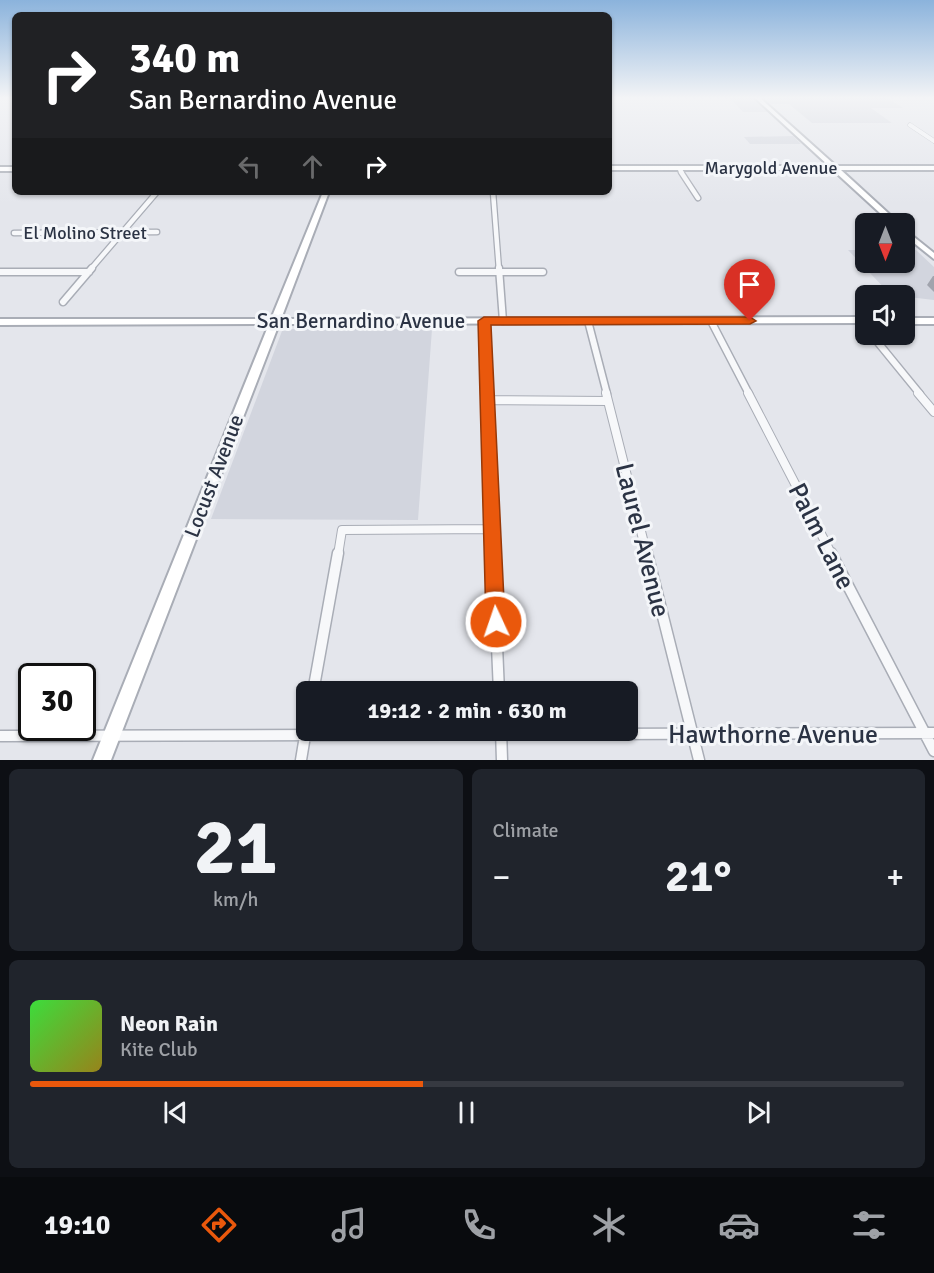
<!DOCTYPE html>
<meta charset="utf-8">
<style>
:root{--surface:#171b24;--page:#20242c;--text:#f1f3f6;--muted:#9ea1a6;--line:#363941;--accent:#ea580c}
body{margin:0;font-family:Signika,sans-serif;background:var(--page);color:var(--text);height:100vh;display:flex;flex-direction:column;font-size:22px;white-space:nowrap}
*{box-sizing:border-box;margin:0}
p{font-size:20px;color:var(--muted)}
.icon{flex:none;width:33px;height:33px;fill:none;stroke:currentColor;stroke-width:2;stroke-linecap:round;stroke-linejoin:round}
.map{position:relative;height:760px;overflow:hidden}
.panel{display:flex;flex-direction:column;gap:9px;padding:9px;background:#0d0f14;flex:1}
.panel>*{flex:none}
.top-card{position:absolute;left:12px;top:12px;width:600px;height:183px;border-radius:9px;box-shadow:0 2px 4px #0004;background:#202124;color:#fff;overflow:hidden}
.needle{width:39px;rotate:180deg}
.fabs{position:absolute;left:855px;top:213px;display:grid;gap:12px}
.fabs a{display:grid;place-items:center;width:60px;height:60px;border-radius:9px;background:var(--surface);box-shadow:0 2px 4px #0004;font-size:30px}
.speed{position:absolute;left:18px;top:663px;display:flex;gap:12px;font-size:30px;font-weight:700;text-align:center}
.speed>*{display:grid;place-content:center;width:78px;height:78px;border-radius:50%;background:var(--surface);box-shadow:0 2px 4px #0004;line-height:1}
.speed .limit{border:3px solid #111;border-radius:9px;background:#fff;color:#111}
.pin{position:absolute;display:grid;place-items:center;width:51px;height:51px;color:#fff;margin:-62px -26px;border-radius:50% 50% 50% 0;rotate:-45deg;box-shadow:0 0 6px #0007}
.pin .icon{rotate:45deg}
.me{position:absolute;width:66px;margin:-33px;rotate:357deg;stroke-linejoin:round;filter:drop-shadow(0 0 4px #0008)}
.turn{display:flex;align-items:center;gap:21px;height:126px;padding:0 18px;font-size:27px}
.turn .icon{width:78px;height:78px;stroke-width:2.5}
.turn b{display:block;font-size:42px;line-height:51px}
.lanes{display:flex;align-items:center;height:57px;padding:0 18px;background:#0003;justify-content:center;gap:30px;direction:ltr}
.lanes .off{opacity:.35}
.big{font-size:45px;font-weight:700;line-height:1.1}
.panel .widget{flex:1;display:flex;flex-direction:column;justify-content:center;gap:9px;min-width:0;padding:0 21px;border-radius:9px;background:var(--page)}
.panel .dial{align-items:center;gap:0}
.dial b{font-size:78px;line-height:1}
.song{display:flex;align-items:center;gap:18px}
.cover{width:72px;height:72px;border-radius:9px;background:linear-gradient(135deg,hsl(120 70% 55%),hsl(50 70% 35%))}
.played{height:6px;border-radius:3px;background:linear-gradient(90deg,var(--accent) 45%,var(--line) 45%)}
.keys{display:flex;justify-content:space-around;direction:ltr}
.heat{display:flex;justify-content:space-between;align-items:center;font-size:33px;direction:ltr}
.panel .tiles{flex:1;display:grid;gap:9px;grid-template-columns:1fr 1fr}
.widget:last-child{grid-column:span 2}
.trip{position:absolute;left:296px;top:681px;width:342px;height:60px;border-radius:9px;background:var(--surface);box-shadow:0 2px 4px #0004;font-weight:700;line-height:60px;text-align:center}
.tabs{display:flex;height:96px;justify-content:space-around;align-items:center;background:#090b0e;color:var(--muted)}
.tabs .icon{width:42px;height:42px}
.tabs .active{color:var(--accent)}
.tabs b{font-size:27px;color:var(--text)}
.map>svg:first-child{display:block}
</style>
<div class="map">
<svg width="934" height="760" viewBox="0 0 934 760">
<rect width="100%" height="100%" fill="#e4e6ec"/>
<path fill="#d2d5de" d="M729,97H750L768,112H743Z
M763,97H886L903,108H871L892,123H812L789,104H771Z
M793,136L801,144H750L744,137Z
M848,250H865L866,262H904L905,250H916L934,267V300L891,295Z
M286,329H432L418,520L211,519L282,331Z"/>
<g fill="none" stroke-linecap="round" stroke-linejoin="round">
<defs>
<path id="street-far4" d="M910,125L934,141
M679,168L682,173"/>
<path id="street-far3" d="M681,172L698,198
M493,192L499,270
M14,233L157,232
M90,270L157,192"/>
<path id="street-far2" d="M499,268L503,321
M0,272H89
M459,272H543
M63,302L92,268
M859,320L866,328
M484,321L487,394
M588,321L607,394
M711,321L749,394
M871,334L920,394"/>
<path id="street-far1" d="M487,393L493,555
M606,393L647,555
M748,393L832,555
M918,393L934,412
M488,400L608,401
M338,555L342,530L491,529"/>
<path id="street" d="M493,553L499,692
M647,553L699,760
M831,553L934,751
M313,692L338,553
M501,730L502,760
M0,736L934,733
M301,760L306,730"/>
<path id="secondary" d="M754,97H759L836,166H934V170H841L900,224H892L833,170H609V166H829Z
M0,167H15V171H0Z
M323,192H329L281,319L866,317V323L279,324L111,760H93L269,324L0,325V319H271Z
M904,229L934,253V259L904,235Z
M904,318H934V324H904Z"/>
</defs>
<use href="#street-far4" stroke="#a9adb6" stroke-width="5"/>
<use href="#street-far3" stroke="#a9adb6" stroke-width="7"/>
<use href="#street-far2" stroke="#a9adb6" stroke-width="9"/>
<use href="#street-far1" stroke="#a9adb6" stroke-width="10"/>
<use href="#street" stroke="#a9adb6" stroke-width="13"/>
<use href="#secondary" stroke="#a9adb6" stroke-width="4"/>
<use href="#street-far4" stroke="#f7f8fa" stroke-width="4"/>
<use href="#street-far3" stroke="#f7f8fa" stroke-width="4.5"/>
<use href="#street-far2" stroke="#f7f8fa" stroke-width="6"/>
<use href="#street-far1" stroke="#f7f8fa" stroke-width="8"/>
<use href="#street" stroke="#f7f8fa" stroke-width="10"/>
<use href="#secondary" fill="#fff" fill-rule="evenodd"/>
</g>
<path fill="#a1a4ad" d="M933,276H934V292L927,285Z"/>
<linearGradient id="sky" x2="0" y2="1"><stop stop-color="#8bb3dc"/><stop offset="0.48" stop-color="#f3f4f6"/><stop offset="1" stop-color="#f3f4f6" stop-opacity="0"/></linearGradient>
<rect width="934" height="204" fill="url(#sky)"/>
<path fill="#ea580c" stroke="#983908" stroke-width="1.5" d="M484,317H750L756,321L750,324L491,325L505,622L503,629L496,631L489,629L486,622L478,321Z"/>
<g text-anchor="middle" stroke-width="6" stroke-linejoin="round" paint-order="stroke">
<g font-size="18" fill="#2b3344" stroke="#f4f6f9">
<text x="771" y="174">Marygold Avenue</text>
<text x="85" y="239">El Molino Street</text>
</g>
<g font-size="21" fill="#2b3344" stroke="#f4f6f9">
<text x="361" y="328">San Bernardino Avenue</text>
<text transform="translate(214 476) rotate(-69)" y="7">Locust Avenue</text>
</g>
<g font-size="26" fill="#2b3344" stroke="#f4f6f9">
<text transform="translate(822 536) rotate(63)" y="9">Palm Lane</text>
<text transform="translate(643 540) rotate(76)" y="9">Laurel Avenue</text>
<text x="773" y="743">Hawthorne Avenue</text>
</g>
</g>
</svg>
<div class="fabs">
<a><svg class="needle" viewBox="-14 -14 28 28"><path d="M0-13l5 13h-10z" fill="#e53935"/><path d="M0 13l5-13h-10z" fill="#9ea1a6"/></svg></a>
<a><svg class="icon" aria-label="sound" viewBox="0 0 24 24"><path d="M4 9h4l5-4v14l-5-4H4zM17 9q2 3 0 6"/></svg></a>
</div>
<div class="speed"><div class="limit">30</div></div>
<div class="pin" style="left:750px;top:321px;background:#d93025"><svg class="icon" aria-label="arrive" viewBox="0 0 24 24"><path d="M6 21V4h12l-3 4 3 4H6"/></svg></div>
<svg class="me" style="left:496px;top:622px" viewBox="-20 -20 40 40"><circle r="17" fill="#ea580c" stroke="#fff" stroke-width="3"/><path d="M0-11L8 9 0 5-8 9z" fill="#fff"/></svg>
<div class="trip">19:12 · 2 min · 630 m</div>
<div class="top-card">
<div class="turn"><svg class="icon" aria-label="right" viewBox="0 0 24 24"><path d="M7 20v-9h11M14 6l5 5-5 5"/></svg><div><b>340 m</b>San Bernardino Avenue</div></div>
<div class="lanes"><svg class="icon off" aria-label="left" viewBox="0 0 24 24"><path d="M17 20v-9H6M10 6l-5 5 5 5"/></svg><svg class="icon off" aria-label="ahead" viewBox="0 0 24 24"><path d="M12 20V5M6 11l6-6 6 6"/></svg><svg class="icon" aria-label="right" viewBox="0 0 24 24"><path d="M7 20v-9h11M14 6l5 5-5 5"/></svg></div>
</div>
</div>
<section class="panel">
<div class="tiles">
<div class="widget dial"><b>21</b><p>km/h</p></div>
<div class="widget"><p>Climate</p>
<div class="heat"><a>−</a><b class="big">21°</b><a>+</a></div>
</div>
<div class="widget">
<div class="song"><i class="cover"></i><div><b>Neon Rain</b><p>Kite Club</p></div></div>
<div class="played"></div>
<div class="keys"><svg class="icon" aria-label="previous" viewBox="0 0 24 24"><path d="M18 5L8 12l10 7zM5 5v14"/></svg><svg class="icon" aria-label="pause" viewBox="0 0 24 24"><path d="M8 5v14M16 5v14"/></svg><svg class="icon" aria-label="next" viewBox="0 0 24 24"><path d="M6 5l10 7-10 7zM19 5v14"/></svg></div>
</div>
</div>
</section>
<nav class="tabs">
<b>19:10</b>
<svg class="icon active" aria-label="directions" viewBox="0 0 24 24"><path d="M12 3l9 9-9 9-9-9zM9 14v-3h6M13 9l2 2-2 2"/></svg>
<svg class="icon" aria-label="music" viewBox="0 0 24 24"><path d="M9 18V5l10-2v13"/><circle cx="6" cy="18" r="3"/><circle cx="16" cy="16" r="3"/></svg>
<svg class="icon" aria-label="phone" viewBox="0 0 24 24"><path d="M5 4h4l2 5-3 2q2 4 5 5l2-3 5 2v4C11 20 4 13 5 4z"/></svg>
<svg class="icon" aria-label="climate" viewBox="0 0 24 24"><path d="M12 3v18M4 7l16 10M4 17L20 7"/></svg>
<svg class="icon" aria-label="car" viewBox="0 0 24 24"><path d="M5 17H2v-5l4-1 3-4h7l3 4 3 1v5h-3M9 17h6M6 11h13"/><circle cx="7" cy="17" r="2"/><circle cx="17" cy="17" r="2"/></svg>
<svg class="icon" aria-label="filters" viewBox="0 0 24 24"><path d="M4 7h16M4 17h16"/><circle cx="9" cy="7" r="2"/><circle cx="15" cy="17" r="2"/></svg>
</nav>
